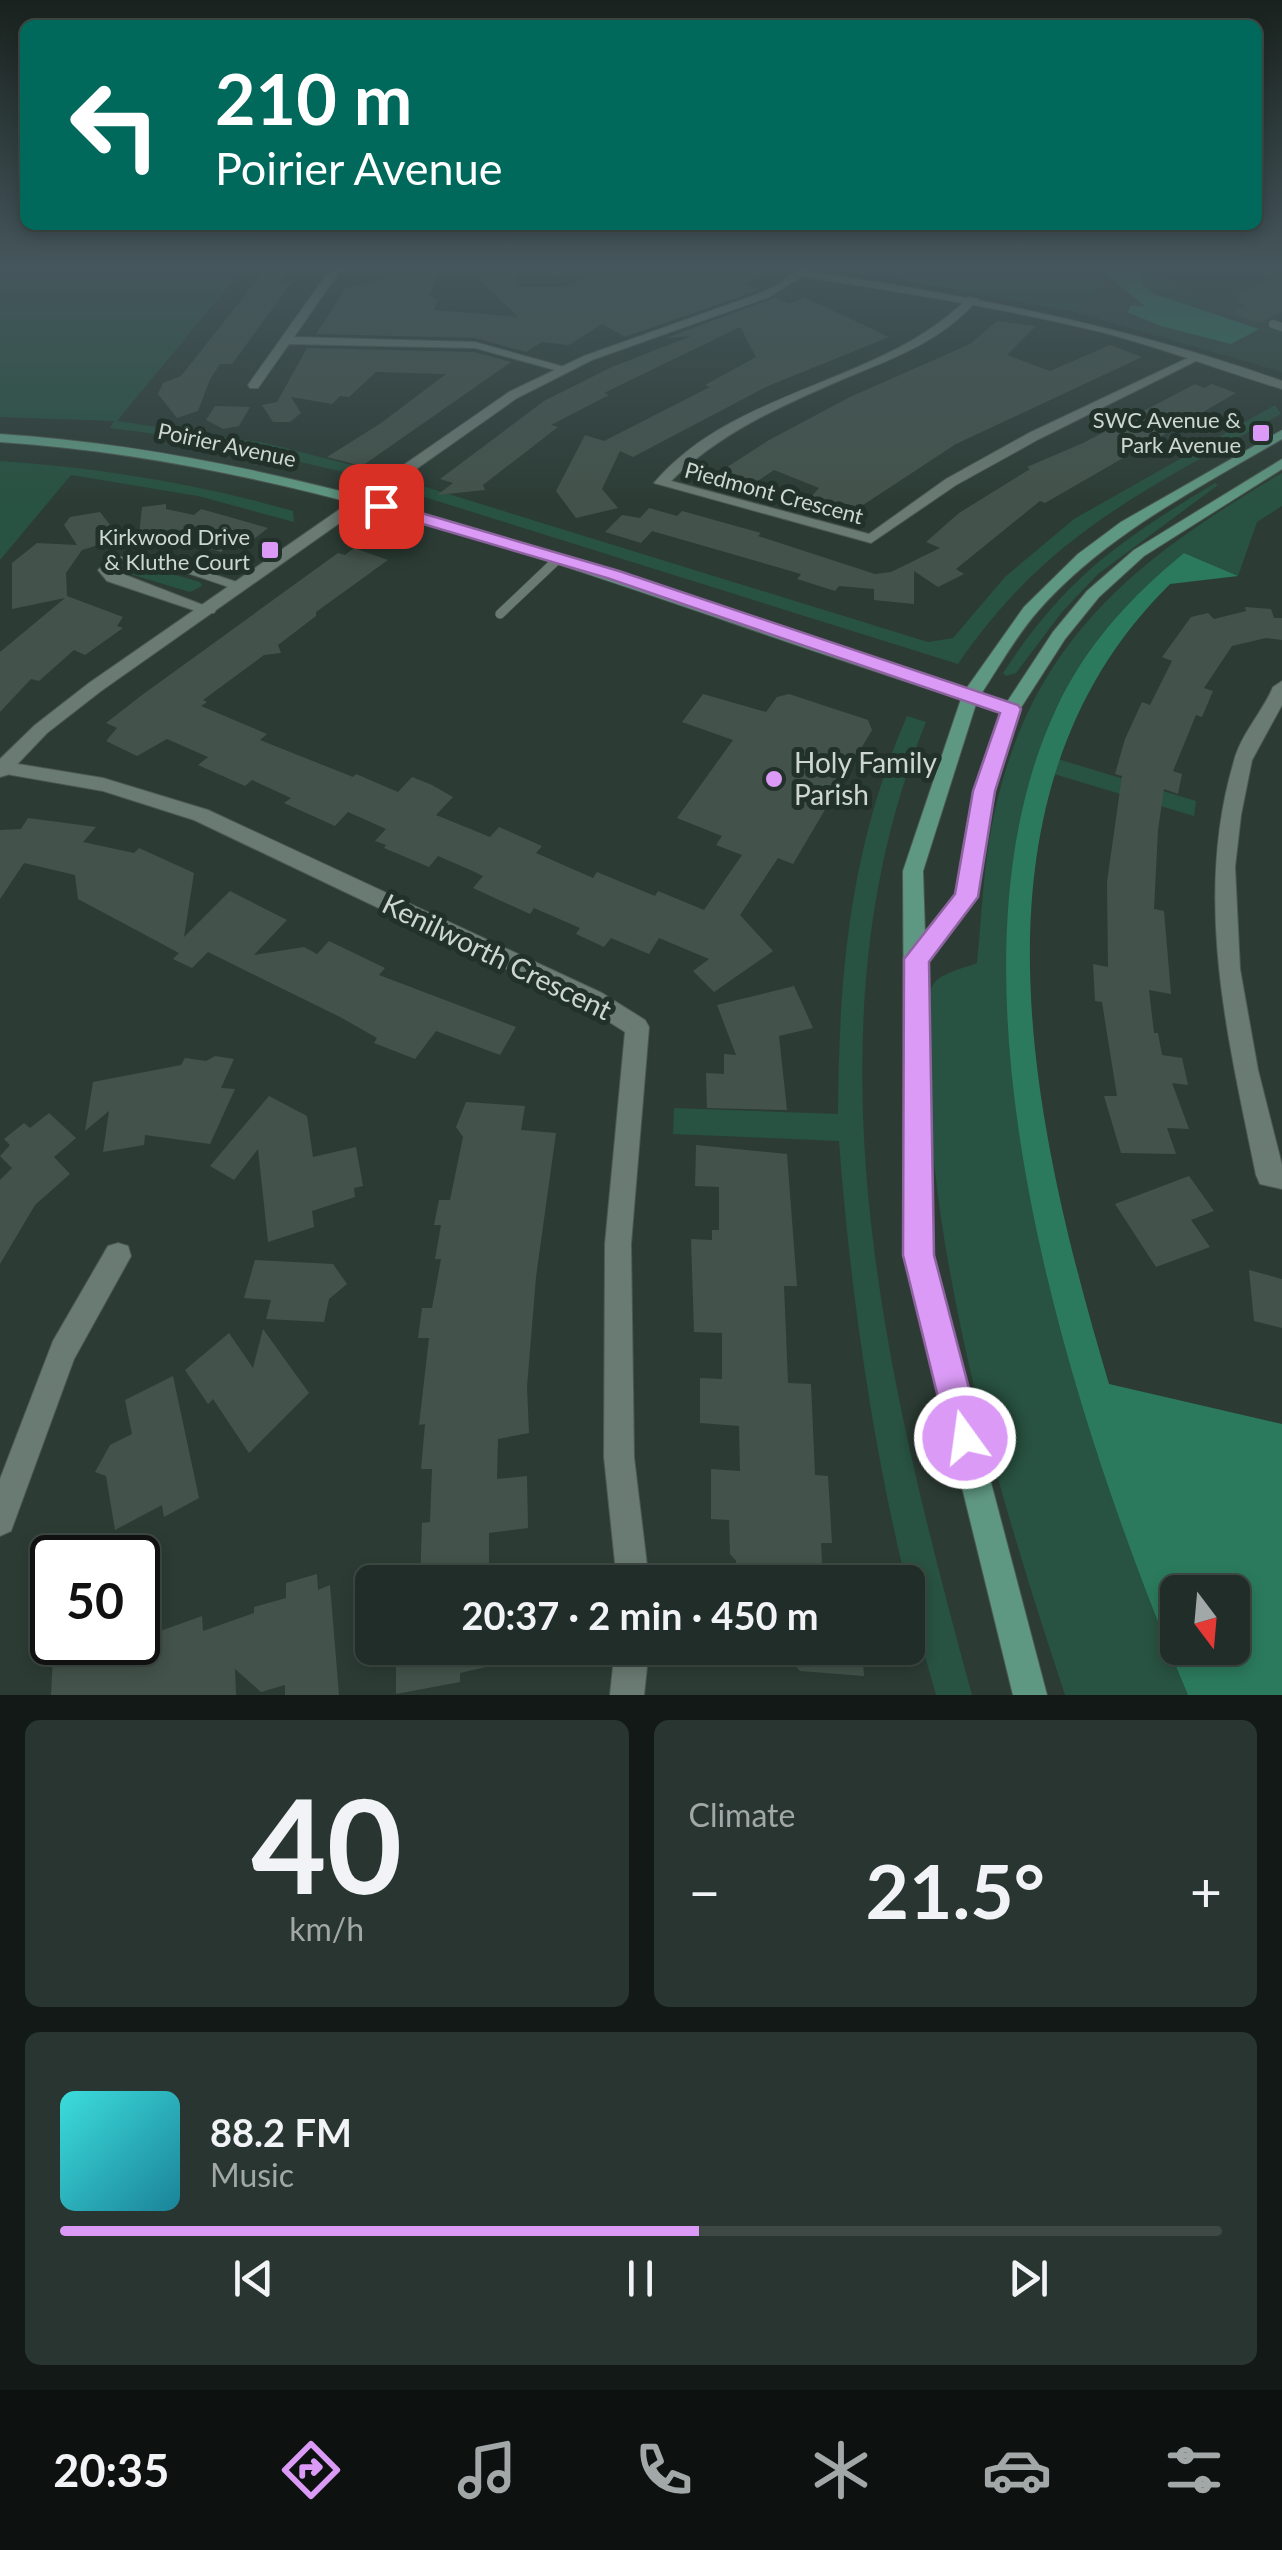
<!DOCTYPE html>
<meta charset="utf-8">
<style>
:root{--surface:#212d28;--page:#293530;--text:#f1f3f6;--muted:#a2a8a8;--line:#3e4945;--accent:#da9af6}
body{margin:0;font-family:Lato,sans-serif;background:var(--page);color:var(--text);height:100vh;display:flex;flex-direction:column;font-size:38px;white-space:nowrap}
*{box-sizing:border-box;margin:0}
p{font-size:32px;color:var(--muted)}
.icon{flex:none;width:55px;height:55px;fill:none;stroke:currentColor;stroke-width:2;stroke-linecap:round;stroke-linejoin:round}
.map{position:relative;height:1695px;overflow:hidden}
.side{display:flex;flex-direction:column;gap:25px;padding:25px;background:#121916;flex:1}
.side>*{flex:none}
.banner{position:absolute;left:20px;top:20px;width:1242px;height:210px;border-radius:15px;box-shadow:0 5px 15px #0003,0 0 0 2px var(--line);background:#00695c;color:#fff;overflow:hidden}
.needle{width:65px;rotate:164deg}
.buttons{position:absolute;left:1160px;top:1575px;display:grid;gap:20px}
.buttons a{display:grid;place-items:center;width:90px;height:90px;border-radius:15px;background:var(--surface);box-shadow:0 5px 15px #0003,0 0 0 2px var(--line);font-size:50px}
.speed{position:absolute;left:30px;top:1535px;display:flex;gap:20px;font-size:50px;font-weight:700;text-align:center}
.speed>*{display:grid;place-content:center;width:130px;height:130px;border-radius:50%;background:var(--surface);box-shadow:0 5px 15px #0003,0 0 0 2px var(--line);line-height:1}
.speed .limit{border:5px solid #111;border-radius:15px;background:#fff;color:#111}
.pin{position:absolute;display:grid;place-items:center;width:85px;height:85px;color:#fff;margin:-42px;border-radius:20px;box-shadow:0 5px 15px #0006}
.me{position:absolute;width:110px;margin:-55px;rotate:346deg;stroke-linejoin:round;filter:drop-shadow(0 0 8px #0008)}
.turn{display:flex;align-items:center;gap:35px;height:210px;padding:0 30px;font-size:45px}
.turn .icon{width:130px;height:130px;stroke-width:2.5}
.turn b{display:block;font-size:70px;line-height:85px}
.big{font-size:75px;font-weight:700;line-height:1.1}
.side .card{flex:1;display:flex;flex-direction:column;justify-content:center;gap:15px;min-width:0;padding:0 35px;border-radius:15px;background:var(--page)}
.side .dial{align-items:center;gap:0}
.dial b{font-size:130px;line-height:1}
.song{display:flex;align-items:center;gap:30px}
.cover{width:120px;height:120px;border-radius:15px;background:linear-gradient(135deg,hsl(180 70% 55%),hsl(190 70% 35%))}
.played{height:10px;border-radius:5px;background:linear-gradient(90deg,var(--accent) 55%,var(--line) 55%)}
.keys{display:flex;justify-content:space-around;direction:ltr}
.heat{display:flex;justify-content:space-between;align-items:center;font-size:55px;direction:ltr}
.side .tiles{flex:1;display:grid;gap:25px;grid-template-columns:1fr 1fr}
.card:last-child{grid-column:span 2}
.trip{position:absolute;left:355px;top:1565px;width:570px;height:100px;border-radius:15px;background:var(--surface);box-shadow:0 5px 15px #0003,0 0 0 2px var(--line);font-weight:700;line-height:100px;text-align:center}
.menu{display:flex;height:160px;justify-content:space-around;align-items:center;background:#0d1210;color:var(--muted)}
.menu .icon{width:70px;height:70px}
.menu .current{color:var(--accent)}
.menu b{font-size:45px;color:var(--text)}
.map>svg:first-child{display:block}
</style>
<div class="map">
<svg width="1282" height="1695" viewBox="0 0 1282 1695">
<rect width="100%" height="100%" fill="#2c3c35"/>
<path fill="#31483e" d="M1118,266H1282V372L1075,312Z"/>
<path fill="#285241" d="M0,266H245L117,421L265,443L371,470L348,473L208,441L110,428L114,421L0,417Z
M828,266H1118L1075,312Z
M1139,266L1162,273L1164,278L1207,304C1181,307 1163,300 1143,285Z
M1275,405L1281,414C1148,489 1047,533 958,664L418,495L416,484L928,642L953,638L1005,577L1074,519Z
M0,461C100,468 196,483 293,511L294,522L198,496L71,475L0,560Z
M1282,473V506L1257,522L1238,576L1184,553C1130,597 1085,646 1056,709C928,986 1076,1429 1188,1695H1065C998,1492 934,1279 927,1064C926,1042 921,1000 935,982C944,972 965,968 977,963C981,922 983,881 989,841C1021,651 1125,565 1282,473Z
M1215,483L1218,485L1098,574L1062,612L1016,673L1006,676L1003,673C1066,577 1119,541 1215,483Z
M133,563L200,582L202,586L190,592L120,571L122,566Z
M907,716L926,722C799,1034 887,1383 972,1695H936C883,1515 853,1327 839,1141L673,1134L674,1108L838,1114C839,972 850,848 907,716Z
M1058,759L1196,801L1194,816L1054,774Z"/>
<path fill="#2b7a5d" fill-rule="evenodd" d="M1102,266H1139L1143,285L1157,295L1259,329L1231,344L1161,326L1127,312L1131,305L1146,307L1105,274Z
M1184,553L1238,576L1170,584C954,797 1033,1127 1109,1384L1282,1424V1695H1188C1076,1430 927,985 1056,709C1085,646 1131,596 1184,553ZM1178,1592H1232V1648H1178Z"/>
<path fill="#43534b" d="M268,266H295L281,282H292L232,364H220L210,379L198,411L177,418L158,394L163,383L181,376Z
M405,266L441,267L429,295L438,301L434,310L518,317L480,280L483,266L518,268L516,287H564L618,266H769L746,284L759,290L625,337L602,324L569,345L542,342L526,352L475,338L316,334L345,289L401,275Z
M1282,275V312L1259,323L1230,313L1246,306L1235,302L1242,299L1234,296Z
M776,297L789,304L804,297L889,337L768,386L633,457L620,451L602,489L618,508L576,518L556,491L585,435L604,441L710,387L705,385L756,357L740,327L604,393L609,395L551,425L558,427L483,485L485,490L437,495L453,483L440,479L544,401L612,367L691,336L666,338Z
M997,321L1036,326L1007,355L1050,371L1110,345L1142,357L956,444L857,509L839,501L830,508L809,499L819,488L774,470L750,486L725,475L730,472L724,469L769,440L850,397L970,344Z
M307,348L474,352L511,362L362,466L327,457L381,423L446,374L376,372L349,397L340,396L332,404L291,397L301,413L290,422H273L262,405L277,402Z
M1195,384L1204,388L1212,384L1236,393L1045,503L1040,501L956,569L964,574L938,587L914,571V604L874,600V589L839,586L835,591L797,579L801,574L652,531L641,543L605,532L622,515L640,518L649,508L677,516L682,511L761,533L758,536L875,574L891,572L940,548L926,542L959,513L1030,469L1027,467L1083,443Z
M215,406L250,407L239,426L223,429L206,420Z
M166,504V509L194,515L201,509L268,528L244,547H228L221,552L149,533L139,535L142,507Z
M100,512L120,538L82,550L66,573L67,596L123,617L117,626L123,628L85,655L74,650L39,681L31,679L0,712V652L65,598L12,609V563L37,543L77,545L64,525L70,517Z
M354,548L388,560L316,612V616L278,645L281,653L264,655L203,700L207,702L201,706L267,734L260,740L353,777L356,774L398,792L412,777L432,785L453,797L436,815L490,837L499,827L542,846L536,853L593,878L597,872L655,896L658,891L704,910L742,855L716,845L722,836L677,818L733,740L682,722L703,694L766,712L777,697L789,694L868,720L872,730L793,864L778,858L740,915L773,951L714,992L693,971L709,959L659,938L649,954L611,938L604,947L576,934L580,928L534,908L530,914L473,888L483,876L475,872L438,856L429,867L384,848L386,845L375,841L386,829L348,812L335,826L284,803L291,798L252,780L245,786L198,765L208,757L167,739L137,756L106,741L117,728L106,723L142,695L338,553L345,555Z
M1245,607L1271,609L1274,618H1282V640L1266,638L1232,646L1204,688L1213,691L1202,717L1196,715L1173,771L1182,774L1178,794L1164,789L1158,830L1154,909L1164,911L1171,994L1149,990L1154,1033H1158L1162,1055L1182,1058L1188,1085L1172,1083L1189,1129L1167,1128L1176,1154L1121,1153L1104,1096H1117L1102,1002L1095,1001L1093,964L1108,967L1107,882L1122,776L1115,774L1125,739L1142,702L1150,705L1172,661L1162,657L1191,617L1208,613L1214,619L1246,611Z
M28,818L96,827L83,842L134,853L139,848L194,873L184,937L230,891L287,920L254,955L304,947L317,954L329,941L385,968L379,975L516,1027L500,1055L436,1031L415,1059L374,1043L377,1038L340,1017L208,952L192,968L173,959L179,953L78,899L75,875L24,863L0,899V830L21,829Z
M794,986L813,1028L779,1036L787,1110L707,1108L706,1073L724,1074V1054L736,1055L717,1005Z
M215,1056L234,1059L221,1088L235,1089L210,1144L145,1135L144,1145L103,1152L109,1111L85,1131L93,1082L181,1065L185,1058L206,1061Z
M269,1096L307,1116L313,1157L356,1147L363,1186L354,1188L355,1197L312,1211L314,1227L268,1242L258,1149L234,1180L210,1166Z
M466,1102L525,1106L521,1130L556,1133L536,1277L527,1387L529,1433L498,1439L497,1479L527,1476L528,1528L489,1533V1582H420L422,1523L430,1522L432,1469H421L425,1424L419,1425L429,1338H418L422,1308H432L441,1259H435L441,1225H434L439,1200H450L463,1137L456,1127Z
M49,1113L76,1138L54,1157L70,1174L35,1205L0,1264V1180L12,1168L0,1156L10,1145L4,1139L24,1123L30,1128Z
M696,1145L787,1154L797,1286H784L788,1383L811,1384L815,1475L828,1476L832,1543H821L823,1582H736V1561L730,1554L729,1520L711,1519V1469L740,1471L739,1426L700,1423V1378L722,1379V1333L694,1332L691,1239L712,1240V1230H719V1187L695,1186Z
M1189,1176L1214,1211L1191,1220L1210,1247L1156,1267L1115,1204Z
M255,1260L333,1264L347,1284L329,1299L324,1322L266,1319L271,1300L244,1298Z
M1249,1270L1282,1279V1328L1254,1321Z
M263,1329L309,1393L249,1453L213,1399L208,1404L185,1370L229,1333L253,1368Z
M173,1376L199,1498L164,1517L162,1505L115,1530L106,1476L95,1472L110,1445L132,1434L125,1400Z
M317,1574L318,1590L330,1585L339,1695H285V1685L261,1692L235,1669L236,1695H51L53,1655L87,1642H138V1639L202,1616L203,1631L254,1613V1607L286,1598V1583Z
M388,1648H484L486,1667L460,1673V1682L396,1694V1662Z
M793,1648H862L864,1676L800,1671L793,1663Z"/>
<g fill="none" stroke-linecap="round" stroke-linejoin="round">
<defs>
<path id="service-far1" d="M1273,324L1282,327"/>
<path id="service" d="M500,614L559,558"/>
<path id="minor" d="M370,266L366,270L339,272L294,337L475,342L568,368L562,372L475,348L289,344L258,388H250L248,385L332,267Z
M561,266H576L555,275L550,272Z
M969,297L978,299C943,340 897,357 848,377C785,404 720,432 671,481L869,534L946,479L1029,433L1192,356L1202,358L1039,439L956,485L871,543L654,483C737,386 883,385 969,297Z
M132,555L176,562L249,586L241,591C210,582 143,551 115,571L216,610L214,613H202L107,581L98,570L111,559Z
M1282,681V705L1252,760L1241,815L1235,867L1240,969L1258,1070L1282,1165V1189L1260,1184L1256,1175C1228,1038 1193,899 1234,761C1241,734 1262,713 1273,687Z
M0,761L103,778L208,810L602,993L645,1020L649,1027L631,1244L634,1457L649,1582H617L604,1457L605,1244L625,1032L586,1007L194,820L103,791L0,773Z
M118,1243L128,1246L131,1256L74,1359L11,1531L0,1536V1479L53,1341L108,1246Z
M615,1648H649L644,1695H610Z"/>
<path id="tertiary" d="M801,266H812L808,271C969,296 1128,326 1282,381V389C1223,371 1165,349 1105,333C1005,308 903,293 802,276L769,297L592,360L517,398L101,691L47,733L7,775L0,777V759L35,725L89,683L509,392L584,356L761,293L781,283Z"/>
<path id="secondary" d="M1282,430V439C1195,490 1105,535 1038,611C1016,636 999,667 981,694L1007,702L1053,632L1087,591L1134,550L1282,459V469L1144,556L1099,597L1065,639L1020,709L994,791L976,897L925,965L931,1255L1047,1695H1013L905,1255L903,871L961,699C644,600 334,464 0,442V434C336,456 648,591 966,689L1024,607L1078,554L1121,522ZM976,704L1001,712L974,791L956,894L925,934L923,871Z"/>
</defs>
<use href="#service-far1" stroke="#4c5953" stroke-width="9"/>
<use href="#service" stroke="#4c5953" stroke-width="10"/>
<use href="#minor" stroke="#4c5953" stroke-width="2"/>
<use href="#tertiary" stroke="#4c5953" stroke-width="2"/>
<use href="#secondary" stroke="#4c5953" stroke-width="2"/>
<use href="#service-far1" stroke="#6a7b73" stroke-width="8"/>
<use href="#service" stroke="#6a7b73" stroke-width="9"/>
<use href="#minor" fill="#6a7b73" fill-rule="evenodd"/>
<use href="#tertiary" fill="#6a7b73" fill-rule="evenodd"/>
<use href="#secondary" fill="#5f9882" fill-rule="evenodd"/>
</g>
<linearGradient id="sky" x2="0" y2="1"><stop stop-color="#18211d"/><stop offset="0.53" stop-color="#45565c"/><stop offset="1" stop-color="#45565c" stop-opacity="0"/></linearGradient>
<rect width="1282" height="503" fill="url(#sky)"/>
<path fill="#da9af6" stroke="#8e64a0" stroke-width="2.5" d="M375,503H387L619,571L1018,705L1021,709L995,791L978,897L929,962L934,1255L982,1438L977,1450L965,1455L953,1450L948,1438L903,1255L904,959L955,894L973,791L1000,713L607,578L375,510Z"/>
<g fill="#da9af6" stroke="#22322b" stroke-width="4">
<rect x="1251" y="423" width="20" height="20" rx="5"/>
<rect x="260" y="540" width="20" height="20" rx="5"/>
<circle cx="774" cy="779" r="10"/>
</g>
<g text-anchor="middle" stroke-width="10" stroke-linejoin="round" paint-order="stroke">
<g font-size="22" fill="#cdd6d2" stroke="#22322b" text-anchor="end">
<text x="1241" y="428">SWC Avenue &amp;<tspan x="1241" dy="25">Park Avenue</tspan></text>
<text x="250" y="545">Kirkwood Drive<tspan x="250" dy="25">&amp; Kluthe Court</tspan></text>
</g>
<g font-size="22" fill="#cdd6d2" stroke="#22322b">
<text transform="translate(227 445) rotate(12)" y="8">Poirier Avenue</text>
<text transform="translate(774 493) rotate(15)" y="8">Piedmont Crescent</text>
</g>
<g font-size="28" fill="#cdd6d2" stroke="#22322b" text-anchor="start">
<text x="794" y="773">Holy Family<tspan x="794" dy="32">Parish</tspan></text>
</g>
<g font-size="28" fill="#cdd6d2" stroke="#22322b">
<text transform="translate(497 957) rotate(26)" y="10">Kenilworth Crescent</text>
</g>
</g>
</svg>
<div class="buttons">
<a><svg class="needle" viewBox="-14 -14 28 28"><path d="M0-13l5 13h-10z" fill="#e53935"/><path d="M0 13l5-13h-10z" fill="#a2a8a8"/></svg></a>
</div>
<div class="speed"><div class="limit">50</div></div>
<div class="pin" style="left:381px;top:506px;background:#d93025"><svg class="icon" aria-label="arrive" viewBox="0 0 24 24"><path d="M6 21V4h12l-3 4 3 4H6"/></svg></div>
<svg class="me" style="left:965px;top:1438px" viewBox="-20 -20 40 40"><circle r="17" fill="#da9af6" stroke="#fff" stroke-width="3"/><path d="M0-11L8 9 0 5-8 9z" fill="#fff"/></svg>
<div class="trip">20:37 · 2 min · 450 m</div>
<div class="banner">
<div class="turn"><svg class="icon" aria-label="left" viewBox="0 0 24 24"><path d="M17 20v-9H6M10 6l-5 5 5 5"/></svg><div><b>210 m</b>Poirier Avenue</div></div>
</div>
</div>
<section class="side">
<div class="tiles">
<div class="card dial"><b>40</b><p>km/h</p></div>
<div class="card"><p>Climate</p>
<div class="heat"><a>−</a><b class="big">21.5°</b><a>+</a></div>
</div>
<div class="card">
<div class="song"><i class="cover"></i><div><b>88.2 FM</b><p>Music</p></div></div>
<div class="played"></div>
<div class="keys"><svg class="icon" aria-label="previous" viewBox="0 0 24 24"><path d="M18 5L8 12l10 7zM5 5v14"/></svg><svg class="icon" aria-label="pause" viewBox="0 0 24 24"><path d="M8 5v14M16 5v14"/></svg><svg class="icon" aria-label="next" viewBox="0 0 24 24"><path d="M6 5l10 7-10 7zM19 5v14"/></svg></div>
</div>
</div>
</section>
<nav class="menu">
<b>20:35</b>
<svg class="icon current" aria-label="directions" viewBox="0 0 24 24"><path d="M12 3l9 9-9 9-9-9zM9 14v-3h6M13 9l2 2-2 2"/></svg>
<svg class="icon" aria-label="music" viewBox="0 0 24 24"><path d="M9 18V5l10-2v13"/><circle cx="6" cy="18" r="3"/><circle cx="16" cy="16" r="3"/></svg>
<svg class="icon" aria-label="phone" viewBox="0 0 24 24"><path d="M5 4h4l2 5-3 2q2 4 5 5l2-3 5 2v4C11 20 4 13 5 4z"/></svg>
<svg class="icon" aria-label="climate" viewBox="0 0 24 24"><path d="M12 3v18M4 7l16 10M4 17L20 7"/></svg>
<svg class="icon" aria-label="car" viewBox="0 0 24 24"><path d="M5 17H2v-5l4-1 3-4h7l3 4 3 1v5h-3M9 17h6M6 11h13"/><circle cx="7" cy="17" r="2"/><circle cx="17" cy="17" r="2"/></svg>
<svg class="icon" aria-label="filters" viewBox="0 0 24 24"><path d="M4 7h16M4 17h16"/><circle cx="9" cy="7" r="2"/><circle cx="15" cy="17" r="2"/></svg>
</nav>
